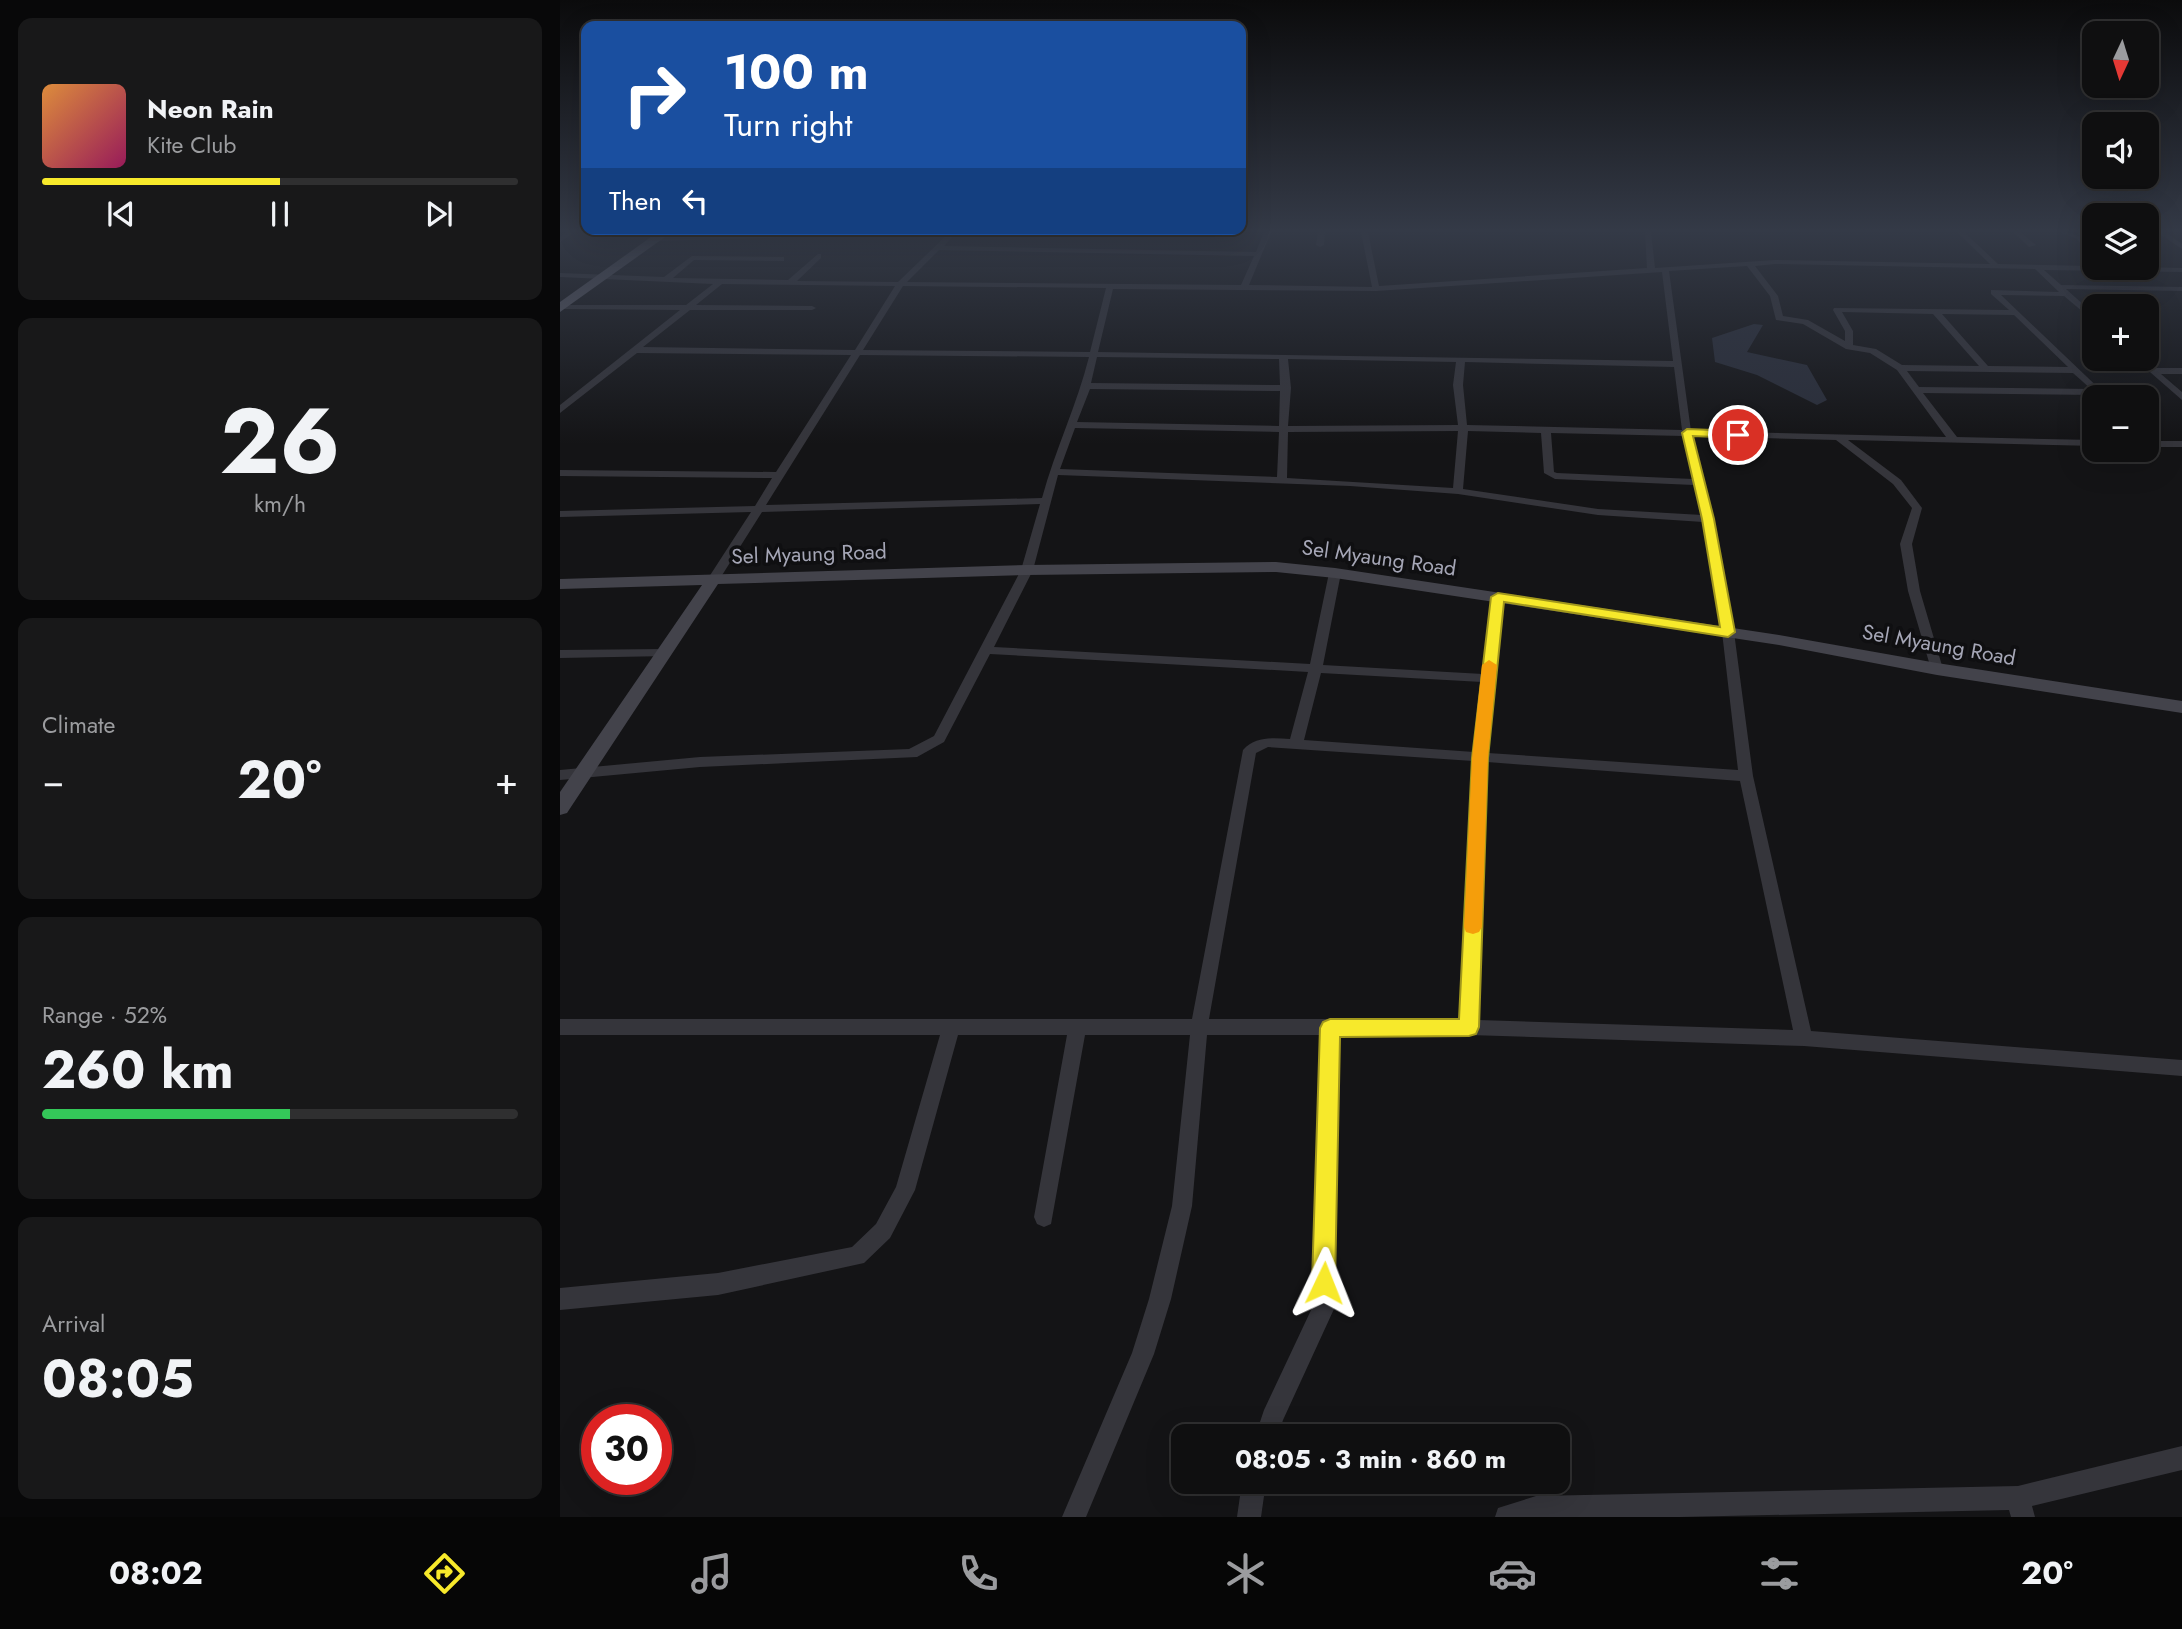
<!DOCTYPE html>
<meta charset="utf-8">
<style>
:root{--surface:#0f0f10;--page:#181819;--text:#f1f3f6;--muted:#9b9c9f;--line:#2f2f30;--accent:#f7e92b}
body{margin:0;font-family:Jost,sans-serif;background:var(--page);color:var(--text);height:100vh;display:flex;flex-direction:column;font-size:26px;white-space:nowrap}
*{box-sizing:border-box;margin:0}
p{font-size:23px;color:var(--muted)}
.icon{flex:none;width:38px;height:38px;fill:none;stroke:currentColor;stroke-width:2;stroke-linecap:round;stroke-linejoin:round}
.map{position:relative;flex:1;overflow:hidden}
.side{display:flex;flex-direction:column;gap:18px;padding:18px;background:#080809;width:560px}
.side>*{flex:none}
.banner{position:absolute;left:21px;top:21px;width:665px;height:214px;border-radius:14px;box-shadow:0 7px 28px #0002,0 0 0 2px var(--line);background:#1a4fa0;color:#fff;overflow:hidden}
.needle{width:46px;rotate:184deg}
.controls{position:absolute;left:1522px;top:21px;display:grid;gap:14px}
.controls a{display:grid;place-items:center;width:77px;height:77px;border-radius:14px;background:var(--surface);box-shadow:0 7px 28px #0002,0 0 0 2px var(--line);font-size:35px}
.speed{position:absolute;left:21px;top:1404px;display:flex;gap:14px;font-size:35px;font-weight:700;text-align:center}
.speed>*{display:grid;place-content:center;width:91px;height:91px;border-radius:50%;background:var(--surface);box-shadow:0 7px 28px #0002,0 0 0 2px var(--line);line-height:1}
.speed .limit{border:10px solid #d22;background:#fff;color:#111}
.pin{position:absolute;display:grid;place-items:center;width:60px;height:60px;color:#fff;margin:-30px;border:4px solid #fff;border-radius:50%;box-shadow:0 2px 7px #0007}
.me{position:absolute;width:77px;margin:-38px;rotate:2deg;stroke-linejoin:round;filter:drop-shadow(0 0 5px #0008)}
.turn{display:flex;align-items:center;gap:24px;height:147px;padding:0 28px;font-size:32px}
.turn .icon{width:91px;height:91px;stroke-width:2.5}
.turn b{display:block;font-size:49px;line-height:60px}
.then{display:flex;align-items:center;height:66px;padding:0 28px;background:#0003;gap:14px;font-size:26px}
.big{font-size:52px;font-weight:700;line-height:1.1}
.side .card{flex:1;display:flex;flex-direction:column;justify-content:center;gap:10px;min-width:0;padding:0 24px;border-radius:14px;background:var(--page)}
.side .dial{align-items:center;gap:0}
.dial b{font-size:91px;line-height:1}
.song{display:flex;align-items:center;gap:21px}
.cover{width:84px;height:84px;border-radius:10px;background:linear-gradient(135deg,hsl(30 70% 55%),hsl(330 70% 35%))}
.played{height:7px;border-radius:4px;background:linear-gradient(90deg,var(--accent) 50%,var(--line) 50%)}
.keys{display:flex;justify-content:space-around;direction:ltr}
.heat{display:flex;justify-content:space-between;align-items:center;font-size:38px;direction:ltr}
.charge{height:10px;border-radius:5px;background:linear-gradient(90deg,#34c759 52%,var(--line) 0)}
.trip{position:absolute;left:611px;top:1424px;width:399px;height:70px;border-radius:14px;background:var(--surface);box-shadow:0 7px 28px #0002,0 0 0 2px var(--line);font-weight:700;line-height:70px;text-align:center}
.dock{display:flex;height:112px;justify-content:space-around;align-items:center;background:#060606;color:var(--muted)}
.dock .icon{width:49px;height:49px}
.dock .active{color:var(--accent)}
.dock b{font-size:32px;color:var(--text)}
main{display:flex;flex:1;min-height:0}
.map>svg:first-child{display:block}
</style>
<main>
<section class="side">
<div class="card">
<div class="song"><i class="cover"></i><div><b>Neon Rain</b><p>Kite Club</p></div></div>
<div class="played"></div>
<div class="keys"><svg class="icon" aria-label="previous" viewBox="0 0 24 24"><path d="M18 5L8 12l10 7zM5 5v14"/></svg><svg class="icon" aria-label="pause" viewBox="0 0 24 24"><path d="M8 5v14M16 5v14"/></svg><svg class="icon" aria-label="next" viewBox="0 0 24 24"><path d="M6 5l10 7-10 7zM19 5v14"/></svg></div>
</div>
<div class="card dial"><b>26</b><p>km/h</p></div>
<div class="card"><p>Climate</p>
<div class="heat"><a>−</a><b class="big">20°</b><a>+</a></div>
</div>
<div class="card"><p>Range · 52%</p><b class="big">260 km</b><div class="charge"></div></div>
<div class="card"><p>Arrival</p><b class="big">08:05</b></div>
</section>
<div class="map">
<svg width="1622" height="1517" viewBox="0 0 1622 1517">
<rect width="100%" height="100%" fill="#141416"/>
<path fill="#2a2e3a" d="M1194,324L1203,325L1187,352L1247,365L1267,400L1257,405L1197,375L1155,362L1152,338Z"/>
<g fill="none" stroke-linecap="round" stroke-linejoin="round">
<path fill="#35353b" fill-rule="evenodd" d="M7,232H15L0,242V237Z
M390,232H397L384,246L696,252L704,232H711L689,285L812,287L801,232H808L819,286L1087,268L1085,232H1091L1095,268L1215,260L1430,264L1397,232H1404L1438,264L1622,268V272L1484,270L1501,285L1622,287V291L1506,289L1535,315V322L1504,296L1441,295L1548,397H1539L1536,395L1363,393L1397,437L1535,440V446L1288,440L1341,480L1362,508L1352,544L1360,591L1383,669L1382,672L1377,673L1371,669L1348,591L1340,544L1352,508L1333,484L1276,440L1133,436L1153,519L1174,632L1193,776L1251,1031L1622,1060V1076L1244,1046L909,1035H779L774,1309L723,1420L718,1437H695L704,1410L752,1308L761,1035H647L632,1206L611,1299L594,1354L526,1517H502L572,1353L589,1299L612,1206L630,1035H525L491,1224L484,1227L477,1224L474,1217L507,1035H398L355,1190L330,1238L304,1263L158,1295L0,1310V1288L158,1273L292,1247L316,1224L336,1187L380,1035H0V1019H632L683,750C696,736 712,738 730,739L748,672L430,654L384,742L357,757L140,767L0,780V770L140,757L349,749L374,736L461,570L480,504L202,512L159,580L153,583L147,580L191,512L0,517V511L195,506L212,478L0,476V470L216,472L291,355L77,353L0,413V405L120,310L2,309L0,305H126L153,284L0,277V273L104,277L132,256L221,257H224V261L134,260L113,278L228,280L258,254H261V258L237,281L338,282ZM379,250L694,256L681,285L347,282ZM1215,264L1475,269L1499,292L1431,290V294L1449,310L1274,308L1273,310L1285,331V341L1248,320L1223,316L1218,296L1195,266ZM1187,266L1210,296L1216,320L1243,324L1286,349L1310,353L1337,370L1386,437L1131,431L1109,271ZM1102,272L1113,361L538,352L553,289L816,291ZM162,284L335,286L295,350L83,347L130,310H252L256,308L252,306L136,305ZM343,286L546,288L530,352L303,350ZM1282,312L1373,314L1419,366L1342,365L1316,349L1293,345V331ZM1382,314L1454,315L1508,367L1428,366ZM300,355L529,357C517,405 495,450 482,498L206,505ZM537,357L719,359L720,385L531,383ZM728,359L896,362L893,385L898,425L728,426L731,388ZM905,362L1114,367L1122,430L907,425L903,385ZM1347,371L1513,373L1531,389L1359,387ZM530,389L720,391L719,426L517,422ZM515,428L719,432L717,477L500,469ZM898,431L893,488L727,478L728,432ZM908,431L981,433L984,473L995,479L1134,485L1142,515L1038,509L903,489ZM991,433L1123,436L1133,479L997,473L994,472ZM498,475L790,486L898,494L1038,515L1143,522L1162,632L1178,770L928,753L944,597L938,593L932,597L923,674L763,665L781,573L775,570L769,573L750,664L434,647L473,570ZM761,673L922,682L914,752L744,740ZM708,747L913,761L901,1019H649L696,753ZM927,762L1180,781L1233,1030L918,1020Z
M522,232L656,233L660,235L656,237L525,234Z
M758,232H765L764,245L760,247L756,245Z
M1453,232H1460L1476,245L1469,247Z
M1500,232C1512,232 1520,235 1529,244H1535V248H1524L1517,239Z
M1597,232H1605L1622,244V249Z
M272,233L274,236L97,241L93,239L97,237Z
M1575,359H1584L1595,368H1622V374H1601L1622,392V400Z
M1587,441H1622V447H1587Z
M105,649L109,650L111,653L109,656L0,658V650Z
M1622,1446V1470L1472,1506L1475,1517H1451L1449,1510L1120,1517H935L938,1508L976,1496L1458,1486Z
M682,1482H706L701,1517H677Z"/>
<path fill="#43434b" fill-rule="evenodd" d="M716,562L775,568L1219,635L1377,663L1622,701V713L1377,675L1219,645L775,578L716,572L467,575L158,584L7,813L0,815V792L142,585L0,589V579L467,565Z"/>
<path fill="#61616c" fill-rule="evenodd" d="M98,232H112L0,312V302Z"/>
</g>
<linearGradient id="sky" x2="0" y2="1"><stop stop-color="#0b0b0c"/><stop offset="0.52" stop-color="#343a47"/><stop offset="1" stop-color="#343a47" stop-opacity="0"/></linearGradient>
<rect width="1622" height="444" fill="url(#sky)"/>
<path fill="#f7e92b" stroke="#a1971c" stroke-width="2" d="M1127,429L1178,431L1183,435L1178,438L1133,436L1154,519L1175,632L1168,637L944,602L928,758L919,1027L916,1034L909,1036L780,1037L775,1283L772,1291L764,1295L755,1291L752,1283L760,1028L763,1022L770,1019H899L912,758L931,597L938,593L1160,627L1142,519L1122,433Z"/>
<path fill="#f59e0b" d="M929,660L937,665L928,758L922,927L919,932L913,934L906,932L904,927L912,758L922,665Z"/>
<g text-anchor="middle" stroke-width="7" stroke-linejoin="round" paint-order="stroke">
<g font-size="21" fill="#a5a6b6" stroke="#0f0f11">
<text transform="translate(249 554) rotate(-2)" y="7">Sel Myaung Road</text>
<text transform="translate(819 558) rotate(8)" y="7">Sel Myaung Road</text>
<text transform="translate(1379 645) rotate(10)" y="7">Sel Myaung Road</text>
</g>
</g>
</svg>
<div class="controls">
<a><svg class="needle" viewBox="-14 -14 28 28"><path d="M0-13l5 13h-10z" fill="#e53935"/><path d="M0 13l5-13h-10z" fill="#9b9c9f"/></svg></a>
<a><svg class="icon" aria-label="sound" viewBox="0 0 24 24"><path d="M4 9h4l5-4v14l-5-4H4zM17 9q2 3 0 6"/></svg></a>
<a><svg class="icon" aria-label="layers" viewBox="0 0 24 24"><path d="M12 4l9 5-9 5-9-5zM3 14l9 5 9-5"/></svg></a>
<a>+</a>
<a>−</a>
</div>
<div class="speed"><div class="limit">30</div></div>
<div class="pin" style="left:1178px;top:435px;background:#d93025"><svg class="icon" aria-label="arrive" viewBox="0 0 24 24"><path d="M6 21V4h12l-3 4 3 4H6"/></svg></div>
<svg class="me" style="left:764px;top:1283px" viewBox="-20 -20 40 40"><path d="M0-17L14 15 0 8-14 15z" fill="#f7e92b" stroke="#fff" stroke-width="4"/></svg>
<div class="trip">08:05 · 3 min · 860 m</div>
<div class="banner">
<div class="turn"><svg class="icon" aria-label="right" viewBox="0 0 24 24"><path d="M7 20v-9h11M14 6l5 5-5 5"/></svg><div><b>100 m</b>Turn right</div></div>
<div class="then">Then<svg class="icon" aria-label="left" viewBox="0 0 24 24"><path d="M17 20v-9H6M10 6l-5 5 5 5"/></svg></div>
</div>
</div>
</main>
<nav class="dock">
<b>08:02</b>
<svg class="icon active" aria-label="directions" viewBox="0 0 24 24"><path d="M12 3l9 9-9 9-9-9zM9 14v-3h6M13 9l2 2-2 2"/></svg>
<svg class="icon" aria-label="music" viewBox="0 0 24 24"><path d="M9 18V5l10-2v13"/><circle cx="6" cy="18" r="3"/><circle cx="16" cy="16" r="3"/></svg>
<svg class="icon" aria-label="phone" viewBox="0 0 24 24"><path d="M5 4h4l2 5-3 2q2 4 5 5l2-3 5 2v4C11 20 4 13 5 4z"/></svg>
<svg class="icon" aria-label="climate" viewBox="0 0 24 24"><path d="M12 3v18M4 7l16 10M4 17L20 7"/></svg>
<svg class="icon" aria-label="car" viewBox="0 0 24 24"><path d="M5 17H2v-5l4-1 3-4h7l3 4 3 1v5h-3M9 17h6M6 11h13"/><circle cx="7" cy="17" r="2"/><circle cx="17" cy="17" r="2"/></svg>
<svg class="icon" aria-label="filters" viewBox="0 0 24 24"><path d="M4 7h16M4 17h16"/><circle cx="9" cy="7" r="2"/><circle cx="15" cy="17" r="2"/></svg>
<b>20°</b>
</nav>
